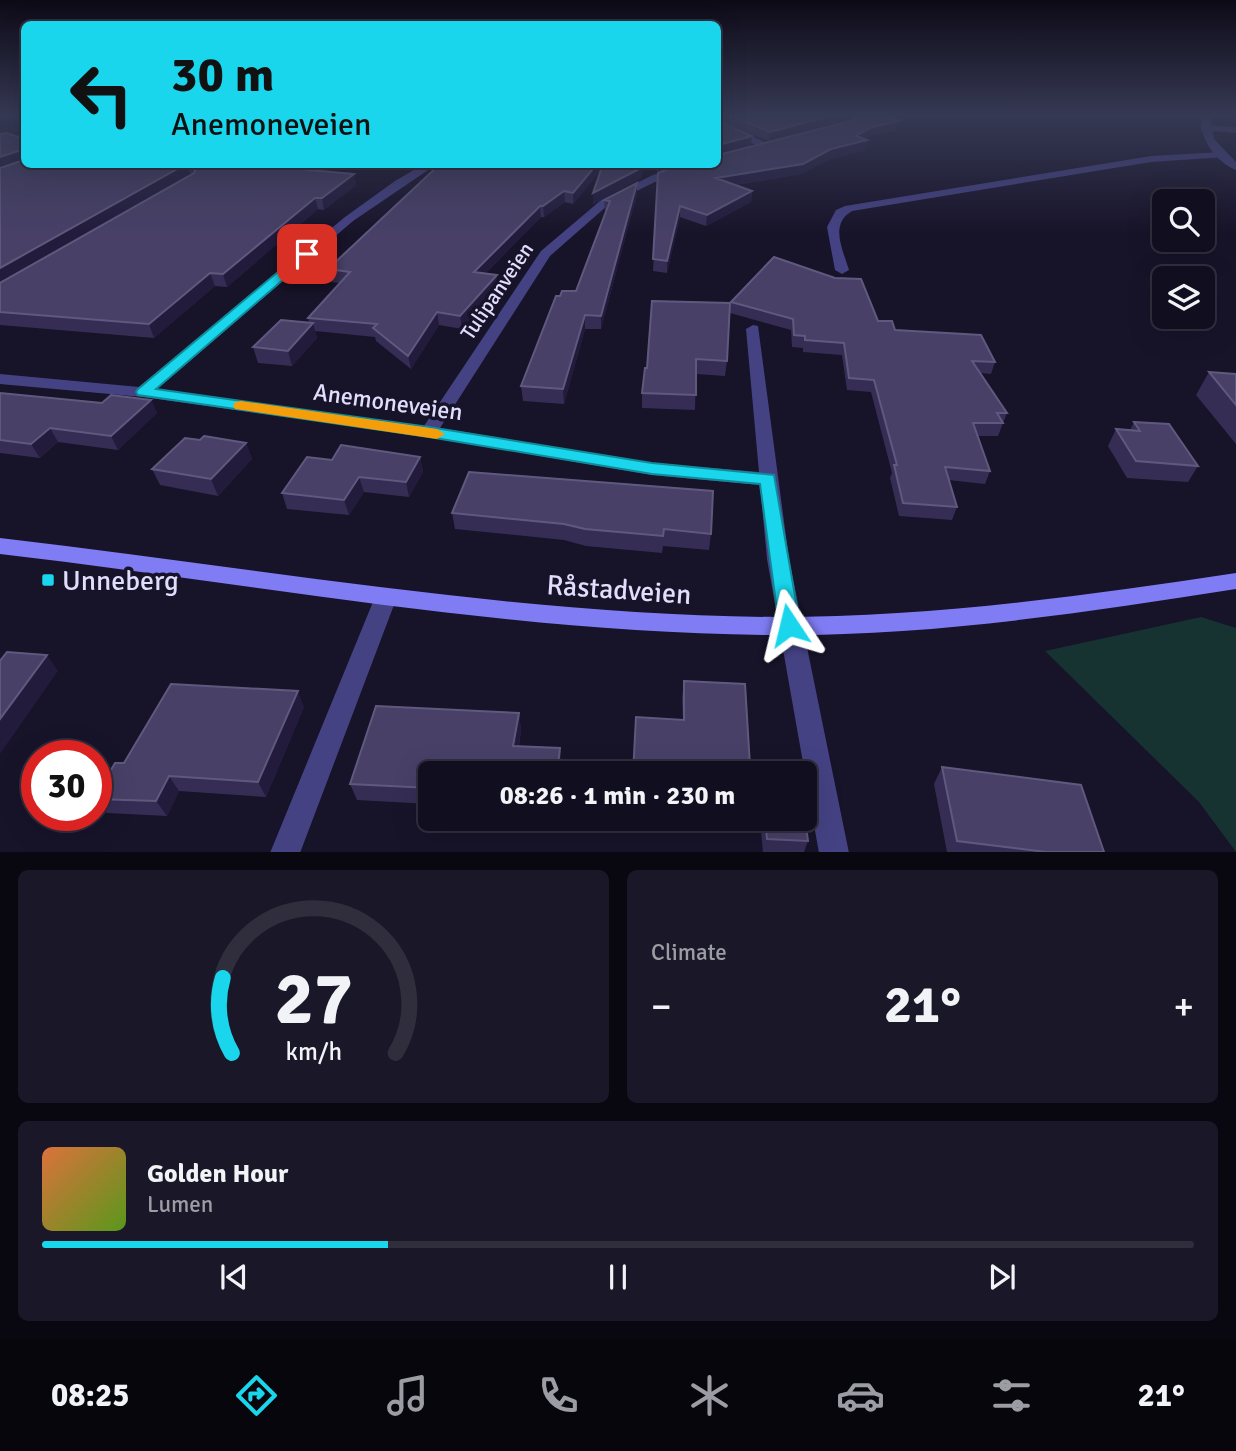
<!DOCTYPE html>
<meta charset="utf-8">
<style>
:root{--surface:#110e1f;--page:#1a1728;--text:#f1f3f6;--muted:#9c9ca4;--line:#302e3d;--accent:#19d6ec}
body{margin:0;font-family:Signika,sans-serif;background:var(--page);color:var(--text);height:100vh;display:flex;flex-direction:column;font-size:26px;white-space:nowrap}
*{box-sizing:border-box;margin:0}
p{font-size:23px;color:var(--muted)}
.icon{flex:none;width:38px;height:38px;fill:none;stroke:currentColor;stroke-width:2;stroke-linecap:round;stroke-linejoin:round}
.map{position:relative;height:852px;overflow:hidden}
.drawer{display:flex;flex-direction:column;gap:18px;padding:18px;background:#090811;flex:1}
.drawer>*{flex:none}
.banner{position:absolute;left:21px;top:21px;width:700px;height:147px;border-radius:10px;box-shadow:0 7px 28px #0002,0 0 0 2px var(--line);background:#19d6ec;color:#111;overflow:hidden}
.controls{position:absolute;left:1152px;top:189px;display:grid;gap:14px}
.controls a{display:grid;place-items:center;width:63px;height:63px;border-radius:10px;background:var(--surface);box-shadow:0 7px 28px #0002,0 0 0 2px var(--line);font-size:35px}
.speed{position:absolute;left:21px;top:740px;display:flex;gap:14px;font-size:35px;font-weight:700;text-align:center}
.speed>*{display:grid;place-content:center;width:91px;height:91px;border-radius:50%;background:var(--surface);box-shadow:0 7px 28px #0002,0 0 0 2px var(--line);line-height:1}
.speed .limit{border:10px solid #d22;background:#fff;color:#111}
.pin{position:absolute;display:grid;place-items:center;width:60px;height:60px;color:#fff;margin:-30px;border-radius:14px;box-shadow:0 4px 10px #0006}
.me{position:absolute;width:77px;margin:-38px;rotate:350deg;stroke-linejoin:round;filter:drop-shadow(0 0 5px #0008)}
.turn{display:flex;align-items:center;gap:24px;height:147px;padding:0 35px;font-size:32px}
.turn .icon{width:91px;height:91px;stroke-width:2.5}
.turn b{display:block;font-size:49px;line-height:60px}
.big{font-size:52px;font-weight:800;line-height:1.1}
.drawer .tile{flex:1;display:flex;flex-direction:column;justify-content:center;gap:10px;min-width:0;padding:0 24px;border-radius:10px;background:var(--page)}
.drawer .dial{align-items:center;gap:0}
.dial svg{height:182px;overflow:visible;fill:none;stroke:var(--line);stroke-width:7;stroke-linecap:round;text-anchor:middle}
.dial text{fill:var(--text);stroke:none}
.song{display:flex;align-items:center;gap:21px}
.cover{width:84px;height:84px;border-radius:10px;background:linear-gradient(135deg,hsl(20 70% 55%),hsl(90 70% 35%))}
.played{height:7px;border-radius:4px;background:linear-gradient(90deg,var(--accent) 30%,var(--line) 30%)}
.keys{display:flex;justify-content:space-around;direction:ltr}
.heat{display:flex;justify-content:space-between;align-items:center;font-size:38px;direction:ltr}
.drawer .tiles{flex:1;display:grid;gap:18px;grid-template-columns:1fr 1fr}
.tile:last-child{grid-column:span 2}
.trip{position:absolute;left:418px;top:761px;width:399px;height:70px;border-radius:10px;background:var(--surface);box-shadow:0 7px 28px #0002,0 0 0 2px var(--line);font-weight:800;line-height:70px;text-align:center}
.dock{display:flex;height:112px;justify-content:space-around;align-items:center;background:#07060c;color:var(--muted)}
.dock .icon{width:49px;height:49px}
.dock .on{color:var(--accent)}
.dock b{font-size:32px;color:var(--text)}
.map>svg:first-child{display:block}
</style>
<div class="map">
<svg width="1236" height="853" viewBox="0 0 1236 853">
<rect width="100%" height="100%" fill="#171329"/>
<path fill="#163231" d="M1201,617L1236,628V852L1199,802L1045,651Z"/>
<g fill="none" stroke-linecap="round" stroke-linejoin="round">
<path fill="#454284" fill-rule="evenodd" d="M1204,125L1236,127V133L1201,130V126Z
M1222,152L1227,155L1225,157L1151,162L852,211C829,224 843,250 849,270L842,274L835,270L827,227L836,210L845,206L1151,156Z
M386,588L394,591L397,597L300,853H270L375,597L378,591Z"/>
<path fill="#454284" fill-rule="evenodd" d="M1202,116H1210L1214,139L1236,162V170C1216,162 1198,138 1202,116Z
M718,122L769,144L771,146L763,148L718,128Z
M424,164H437L353,221L157,389L424,426L541,251L600,201L653,175L688,164H706L661,179L608,205L550,256L440,428L652,463L759,472L746,329L753,325L758,326L789,559L849,853H819L767,559L760,485L652,475L429,437L143,397L0,384V374L139,387L345,217L395,181Z"/>
<path fill="#807cf4" fill-rule="evenodd" d="M0,538C259,568 515,615 776,617C932,617 1083,596 1236,573V589C1083,613 932,636 776,635C515,634 259,584 0,554Z"/>
</g>
<path fill="#362d55" d="M718,116H889L897,130L871,136L865,139L867,140L865,150L830,159L801,174L735,185L752,191L751,202L706,226L680,217L667,273L653,271L658,173L855,120L852,118L769,141L718,120V121L752,136L751,145L718,154Z
M0,134L18,137L24,135V164H211L354,174L356,185L324,210L318,209L227,287L215,286L154,338L0,325Z
M440,164H678L658,171L644,167L641,178L593,204V193L601,170L573,204L565,202L544,217H541L485,274L498,287L462,329L439,325L411,369L376,341L375,337L315,331L317,338L292,366L258,363L253,347L309,322L308,318L340,283L331,282L328,269Z
M637,194L601,329H585L564,404L523,401L521,386L560,296L576,291L606,212H605L604,200Z
M652,301L727,361L725,376L696,374L695,410L642,408V393L647,368Z
M731,302L878,321L895,330L995,362L991,374L980,373L1007,413L998,436H977L990,471L985,484L949,480L957,507L952,520L899,516L890,478L892,473L871,392L847,390L842,355L803,352V348L792,347L791,330L730,313Z
M1209,372L1236,374V444L1196,395Z
M0,393L102,403L151,400L157,413L118,450L58,442L40,458L0,453Z
M1134,422L1198,466L1188,482L1127,478L1108,446L1116,429L1130,430Z
M200,440L246,443L252,459L218,496L160,485L152,469Z
M420,457L423,472L409,497L364,492L349,515L287,509L282,493L332,460Z
M469,472L711,534L709,550L663,546L662,553L586,546L564,540L455,529L452,513Z
M684,681L750,766L633,774L683,720L682,698Z
M304,707L266,797L179,791L167,816L107,813L96,801V796L124,763Z
M519,713L521,730L519,746L560,748L562,765L430,774V804L357,800L350,784Z
M942,767L1104,852H947L934,784Z
M499,819H555L554,824L500,821Z
M703,819H805L808,841L804,852H763L760,822Z"/>
<path fill="#221b3c" d="M829,116H853L852,118L769,141L770,132Z
M899,121L897,130L871,136L861,142L867,140L865,150L830,159L801,174L715,188L716,178L856,136L872,127Z
M752,136L751,145L718,154V145Z
M18,151L23,162L0,169V157Z
M180,164H187L191,175L0,285V268Z
M597,164H606L573,204V193Z
M642,164H644V167L641,178L593,204V193Z
M658,164H678L658,171Z
M354,174L356,185L324,210L322,198Z
M637,183V194L601,329V316Z
M564,191L565,202L544,217L543,206Z
M752,191L751,202L706,226L707,215Z
M315,198L318,209L227,287L223,274Z
M540,206L541,217L475,284L474,272Z
M680,206V217L667,273V261Z
M210,273L215,286L154,338L149,324Z
M497,275L498,287L462,329L460,316Z
M437,312L439,325L411,369L408,356Z
M585,315V329L564,404L563,389Z
M313,323L317,338L292,366L288,351Z
M151,400L157,413L118,450L111,436Z
M50,428L58,442L40,458L31,444Z
M246,443L252,459L218,496L211,479Z
M420,457L423,472L409,497L406,482Z
M359,477L364,492L349,515L344,500Z
M47,655L58,671L0,754V719Z
M298,691L304,707L266,797L258,782Z
M519,713L521,730L516,762L513,746Z
M560,748L562,765L560,774H557Z
M169,776L179,791L167,816L156,801Z"/>
<path fill="#484067" stroke="#60597e" stroke-width="2" d="M718,116V121L752,136L718,145V151Z
M732,116H829L770,132Z
M859,116H889L899,121L872,127L856,136L867,140L831,149L803,164L716,178L752,191L707,215L680,206L667,261L653,259L658,173L680,164H718V155L858,119Z
M7,133L18,137L24,135V151H18L0,157V134Z
M24,160V164H186L0,268V168Z
M188,164L265,166L354,174L322,198H315L223,274L210,273L149,324L0,312V283L194,173L196,168Z
M440,164H597L573,193L564,191L543,206H540L474,272L497,275L460,316L437,312L408,356L373,328L377,324L308,318L350,272L328,269Z
M603,164H642L641,168L593,193Z
M637,183L601,316L585,315L563,389L521,386L556,296H560L562,291H576L610,201L604,200Z
M774,257L835,278L861,279L878,321H892L895,330L981,335L995,362L972,361L1007,413H997L1003,423H973L990,471L945,467L957,507L903,503L894,465H897L874,380L849,378L844,343L805,340V336L794,335L793,319L731,302Z
M652,301L730,303L727,361L696,359V395L642,393L645,368H647Z
M281,320L313,323L288,351L253,347Z
M1209,372L1236,374V405Z
M0,393L102,403L111,395L151,400L111,436L50,428L31,444L0,440Z
M1134,422L1169,424L1198,466L1136,461L1116,429L1140,431Z
M204,436L246,443L211,479L152,469L185,438L200,440Z
M341,445L420,457L406,482L359,477L344,500L282,493L307,457L332,460Z
M469,472L713,491L711,534L664,529L663,536L585,529L564,524L452,513Z
M7,652L47,655L0,719V661Z
M684,681L745,684L750,766L798,769V774H633L636,717L684,720Z
M171,684L298,691L258,782L169,776L156,801L96,799V796L115,763H124Z
M376,706L519,713L513,746L560,748L557,774H430V788L350,784Z
M942,767L1081,785L1104,852H1046L957,841Z
M765,819H805L808,841L767,839Z"/>
<linearGradient id="sky" x2="0" y2="1"><stop stop-color="#0d0a17"/><stop offset="0.49" stop-color="#363954"/><stop offset="1" stop-color="#363954" stop-opacity="0"/></linearGradient>
<rect width="1236" height="235" fill="url(#sky)"/>
<path fill="#19d6ec" stroke="#108b99" stroke-width="2" d="M303,251L313,254L156,389L429,427L652,463L774,475L800,625L797,632L789,634L782,632L779,625L760,484L652,474L429,437L138,395L136,392L138,389Z"/>
<path fill="#f59e0b" d="M241,401L437,429L445,434L437,439L235,409L233,406L235,402Z"/>
<rect fill="#19d6ec" stroke="#171329" stroke-width="2.5" x="41" y="573" width="14" height="14" rx="3.5"/>
<g text-anchor="middle" stroke-width="7" stroke-linejoin="round" paint-order="stroke">
<g font-size="21" fill="#e1ddfc" stroke="#171329">
<text transform="translate(497 291) rotate(-56)" y="7">Tulipanveien</text>
</g>
<g font-size="24" fill="#e1ddfc" stroke="#171329">
<text transform="translate(388 402) rotate(8)" y="8">Anemoneveien</text>
</g>
<g font-size="28" fill="#e1ddfc" stroke="#171329" text-anchor="start">
<text x="62" y="590">Unneberg</text>
</g>
<g font-size="28" fill="#e1ddfc" stroke="#171329">
<text transform="translate(619 589) rotate(4)" y="10">Råstadveien</text>
</g>
</g>
</svg>
<div class="controls">
<a><svg class="icon" aria-label="search" viewBox="0 0 24 24"><circle cx="10" cy="10" r="6"/><path d="M15 15l6 6"/></svg></a>
<a><svg class="icon" aria-label="layers" viewBox="0 0 24 24"><path d="M12 4l9 5-9 5-9-5zM3 14l9 5 9-5"/></svg></a>
</div>
<div class="speed"><div class="limit">30</div></div>
<div class="pin" style="left:307px;top:254px;background:#d93025"><svg class="icon" aria-label="arrive" viewBox="0 0 24 24"><path d="M6 21V4h12l-3 4 3 4H6"/></svg></div>
<svg class="me" style="left:789px;top:625px" viewBox="-20 -20 40 40"><path d="M0-17L14 15 0 8-14 15z" fill="#19d6ec" stroke="#fff" stroke-width="4"/></svg>
<div class="trip">08:26 · 1 min · 230 m</div>
<div class="banner">
<div class="turn"><svg class="icon" aria-label="left" viewBox="0 0 24 24"><path d="M17 20v-9H6M10 6l-5 5 5 5"/></svg><div><b>30 m</b>Anemoneveien</div></div>
</div>
</div>
<section class="drawer">
<div class="tiles">
<div class="tile dial"><svg viewBox="0 0 100 80">
<path d="M14 69A42 42 0 1 1 86 69"/>
<path d="M14 69A42 42 0 0 1 10 36" stroke="#19d6ec"/>
<text x="50" y="56" font-size="32" font-weight="700">27</text>
<text x="50" y="72" font-size="11">km/h</text>
</svg></div>
<div class="tile"><p>Climate</p>
<div class="heat"><a>−</a><b class="big">21°</b><a>+</a></div>
</div>
<div class="tile">
<div class="song"><i class="cover"></i><div><b>Golden Hour</b><p>Lumen</p></div></div>
<div class="played"></div>
<div class="keys"><svg class="icon" aria-label="previous" viewBox="0 0 24 24"><path d="M18 5L8 12l10 7zM5 5v14"/></svg><svg class="icon" aria-label="pause" viewBox="0 0 24 24"><path d="M8 5v14M16 5v14"/></svg><svg class="icon" aria-label="next" viewBox="0 0 24 24"><path d="M6 5l10 7-10 7zM19 5v14"/></svg></div>
</div>
</div>
</section>
<nav class="dock">
<b>08:25</b>
<svg class="icon on" aria-label="directions" viewBox="0 0 24 24"><path d="M12 3l9 9-9 9-9-9zM9 14v-3h6M13 9l2 2-2 2"/></svg>
<svg class="icon" aria-label="music" viewBox="0 0 24 24"><path d="M9 18V5l10-2v13"/><circle cx="6" cy="18" r="3"/><circle cx="16" cy="16" r="3"/></svg>
<svg class="icon" aria-label="phone" viewBox="0 0 24 24"><path d="M5 4h4l2 5-3 2q2 4 5 5l2-3 5 2v4C11 20 4 13 5 4z"/></svg>
<svg class="icon" aria-label="climate" viewBox="0 0 24 24"><path d="M12 3v18M4 7l16 10M4 17L20 7"/></svg>
<svg class="icon" aria-label="car" viewBox="0 0 24 24"><path d="M5 17H2v-5l4-1 3-4h7l3 4 3 1v5h-3M9 17h6M6 11h13"/><circle cx="7" cy="17" r="2"/><circle cx="17" cy="17" r="2"/></svg>
<svg class="icon" aria-label="filters" viewBox="0 0 24 24"><path d="M4 7h16M4 17h16"/><circle cx="9" cy="7" r="2"/><circle cx="15" cy="17" r="2"/></svg>
<b>21°</b>
</nav>
